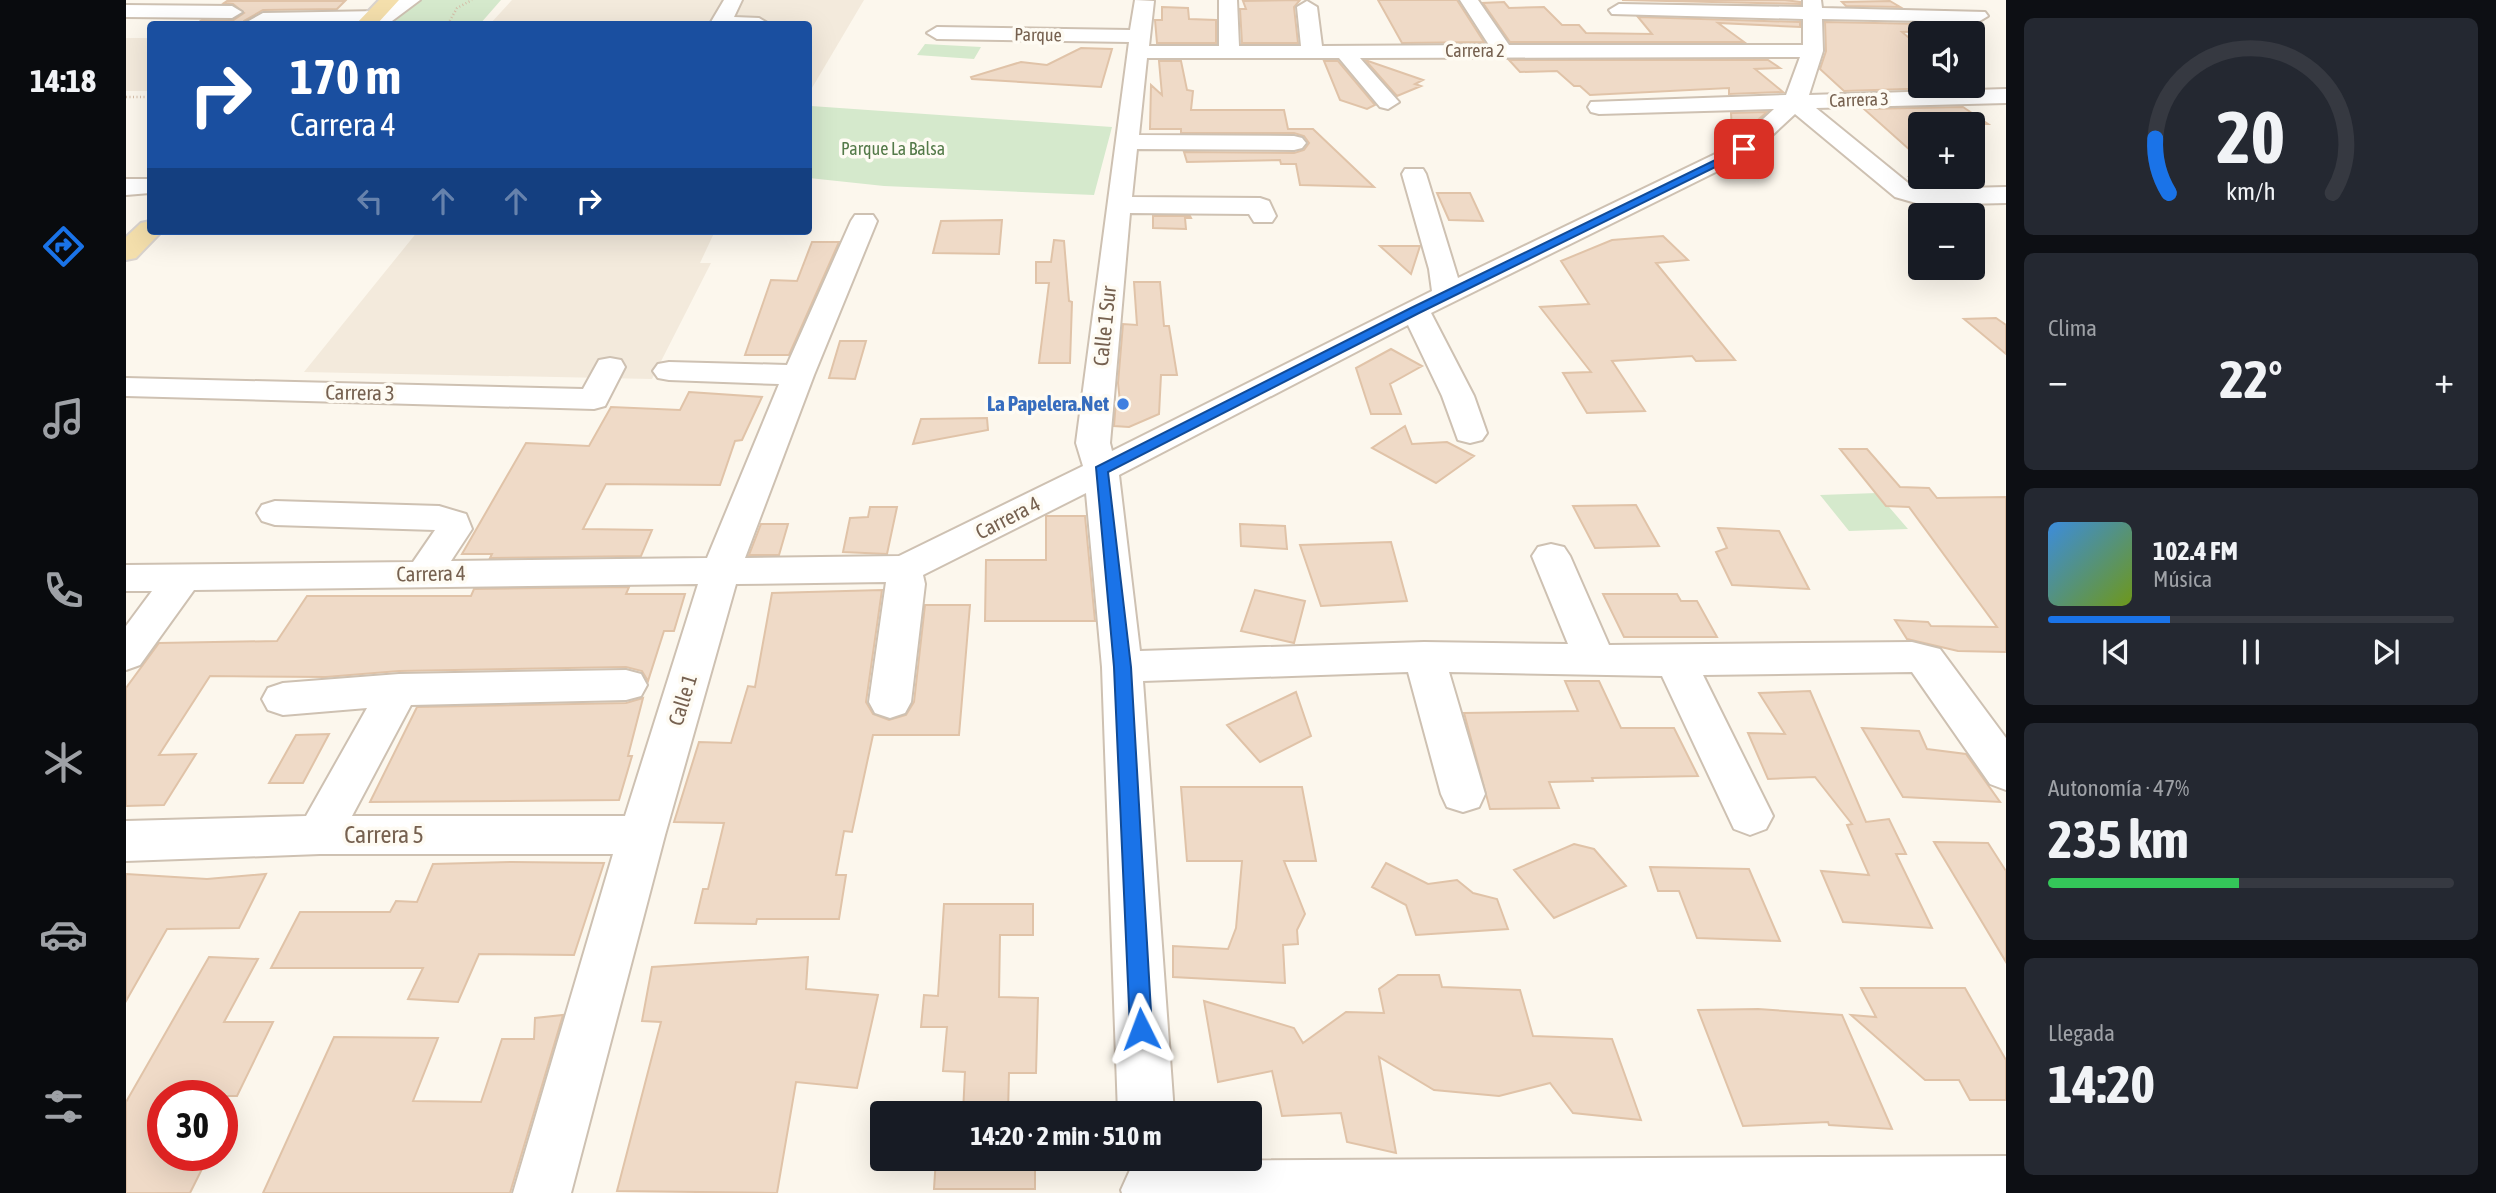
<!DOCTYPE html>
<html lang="es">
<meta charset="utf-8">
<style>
:root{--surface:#171b24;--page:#242831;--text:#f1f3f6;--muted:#9ea1a6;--line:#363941;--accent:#1a73e8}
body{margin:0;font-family:"Asap Condensed",sans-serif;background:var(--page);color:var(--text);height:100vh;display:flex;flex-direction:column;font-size:26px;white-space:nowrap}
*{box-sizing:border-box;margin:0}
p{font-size:23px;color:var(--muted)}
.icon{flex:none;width:38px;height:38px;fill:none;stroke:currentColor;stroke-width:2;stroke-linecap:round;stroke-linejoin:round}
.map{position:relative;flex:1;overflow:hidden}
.drawer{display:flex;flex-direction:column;gap:18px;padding:18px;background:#0d0f14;width:490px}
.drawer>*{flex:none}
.banner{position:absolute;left:21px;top:21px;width:665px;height:214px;border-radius:7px;box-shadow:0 7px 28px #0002;background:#1a4fa0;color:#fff;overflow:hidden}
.fabs{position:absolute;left:1782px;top:21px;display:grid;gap:14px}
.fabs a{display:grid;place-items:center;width:77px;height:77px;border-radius:7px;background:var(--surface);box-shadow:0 7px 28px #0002;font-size:35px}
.speed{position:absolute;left:21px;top:1080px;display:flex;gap:14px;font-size:35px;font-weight:700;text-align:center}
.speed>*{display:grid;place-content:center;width:91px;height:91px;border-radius:50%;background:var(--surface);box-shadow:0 7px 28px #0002;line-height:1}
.speed .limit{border:10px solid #d22;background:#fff;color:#111}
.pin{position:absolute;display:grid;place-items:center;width:60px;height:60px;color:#fff;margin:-30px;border-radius:14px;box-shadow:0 4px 10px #0006}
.me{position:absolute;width:77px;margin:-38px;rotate:357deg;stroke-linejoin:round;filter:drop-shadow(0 0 5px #0008)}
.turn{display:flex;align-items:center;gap:24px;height:147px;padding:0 28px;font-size:32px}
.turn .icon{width:91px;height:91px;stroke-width:2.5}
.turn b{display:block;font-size:49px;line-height:60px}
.lanes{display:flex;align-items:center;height:66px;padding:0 28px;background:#0003;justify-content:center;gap:35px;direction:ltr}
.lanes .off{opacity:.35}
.big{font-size:52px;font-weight:700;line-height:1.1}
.drawer .tile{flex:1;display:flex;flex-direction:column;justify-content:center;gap:10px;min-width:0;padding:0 24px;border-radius:10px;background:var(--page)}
.drawer .dial{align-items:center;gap:0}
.dial svg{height:182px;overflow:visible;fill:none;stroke:var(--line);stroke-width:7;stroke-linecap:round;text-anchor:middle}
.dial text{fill:var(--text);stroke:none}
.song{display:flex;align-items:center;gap:21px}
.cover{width:84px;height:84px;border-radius:10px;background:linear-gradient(135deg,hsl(210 70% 55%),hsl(80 70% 35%))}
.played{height:7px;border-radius:4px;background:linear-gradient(90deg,var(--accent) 30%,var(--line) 30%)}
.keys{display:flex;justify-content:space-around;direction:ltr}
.heat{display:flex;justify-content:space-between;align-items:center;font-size:38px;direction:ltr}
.charge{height:10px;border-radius:5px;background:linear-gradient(90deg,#34c759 47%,var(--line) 0)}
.trip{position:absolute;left:744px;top:1101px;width:392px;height:70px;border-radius:7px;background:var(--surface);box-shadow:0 7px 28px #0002;font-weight:700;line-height:70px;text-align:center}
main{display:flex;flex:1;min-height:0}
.menu{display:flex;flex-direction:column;width:126px;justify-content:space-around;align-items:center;background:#090b0e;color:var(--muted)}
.menu .icon{width:49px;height:49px}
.menu .current{color:var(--accent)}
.menu b{font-size:32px;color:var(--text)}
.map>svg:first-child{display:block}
</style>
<main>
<nav class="menu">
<b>14:18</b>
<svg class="icon current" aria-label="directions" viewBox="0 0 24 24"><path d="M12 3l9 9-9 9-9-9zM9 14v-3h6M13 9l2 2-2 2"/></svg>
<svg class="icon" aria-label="music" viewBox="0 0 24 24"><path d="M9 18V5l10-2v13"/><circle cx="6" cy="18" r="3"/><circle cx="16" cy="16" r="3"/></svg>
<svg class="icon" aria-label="phone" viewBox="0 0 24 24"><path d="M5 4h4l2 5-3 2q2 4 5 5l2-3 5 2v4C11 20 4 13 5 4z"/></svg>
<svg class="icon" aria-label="climate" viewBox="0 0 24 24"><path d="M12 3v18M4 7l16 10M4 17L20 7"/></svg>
<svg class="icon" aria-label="car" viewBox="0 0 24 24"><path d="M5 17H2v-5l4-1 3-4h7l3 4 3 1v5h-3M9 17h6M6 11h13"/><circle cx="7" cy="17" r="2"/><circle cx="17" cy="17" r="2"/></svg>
<svg class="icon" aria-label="filters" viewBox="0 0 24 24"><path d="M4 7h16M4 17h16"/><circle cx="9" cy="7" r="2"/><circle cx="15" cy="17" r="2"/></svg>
</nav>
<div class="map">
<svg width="1880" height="1193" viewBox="0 0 1880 1193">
<rect width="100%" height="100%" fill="#fcf7ed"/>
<path fill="#f3eadc" d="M386,0H738L683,93L682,24H364Z
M0,38H24V91H0Z
M292,231H589L574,263H585L526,379L178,372Z"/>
<path fill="#d5e9cc" d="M292,0H375L354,24H256Z
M799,44L855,47L848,59L791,55Z
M685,106L986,127L968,195L758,186L683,178L682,111Z
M1751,493L1782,529L1723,531L1694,495Z"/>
<path fill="#efdac7" stroke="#e0c3a8" stroke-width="2" d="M1174,0L1168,7L1172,43H1116L1114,9H1120L1117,1Z
M1252,0H1331L1358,42L1276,43Z
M1496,0H1659L1674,2V4Z
M101,1H219L211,9L137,10L118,21L117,24H70L76,20L106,21L118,13L107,4L98,3Z
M1764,1L1774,7L1720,6L1716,2Z
M1378,2L1383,8L1418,7L1436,25H1453L1460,33L1526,34L1512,17L1674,22V27L1592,23L1618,42H1384L1357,3Z
M1036,7L1062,8L1063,19L1090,20V43H1031L1029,20H1036Z
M1699,22L1798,24L1810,31L1776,32L1794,47V88H1810L1718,91L1694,69L1700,51Z
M955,48L986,49L975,87L846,79L845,77L895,62L921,65Z
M1383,60H1642L1654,68L1629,69L1657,92L1603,94V88L1464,95L1454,86H1448L1431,71L1394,72Z
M1033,61H1055L1061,90L1067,91L1065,110H1158L1162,129H1187L1248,187L1174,185L1170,164H1155L1154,160L1061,162L1058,152L1168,153L1178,150L1183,143L1178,136L1168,133H1055V129H1024L1025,85L1036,95Z
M1198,61H1212L1249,105L1241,109L1214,100Z
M1240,61H1242L1297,80L1289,84L1295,86L1271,96Z
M1837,107L1862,124H1794V159L1738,109Z
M1641,112L1625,126L1606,131L1605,113Z
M1784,177H1824L1834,185L1797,186Z
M1311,193H1344L1357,221L1323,220Z
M1027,216H1064L1065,218H1059L1060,229L1027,228Z
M876,220L873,254L807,253L815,221Z
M1537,236L1562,260L1530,263L1609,360L1570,361L1566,356L1486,361L1519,411L1461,413L1437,373L1465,372L1414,307L1463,304L1435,261L1486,240Z
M928,240L938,241L943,301L946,302L944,363H913L923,283H910V262H925Z
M686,242H713L663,355H619L645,280L671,281Z
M1254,246H1294L1285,274Z
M1008,282H1034L1038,326H1043L1051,375H1035L1033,414L1003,427L988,426L990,401L994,402L992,383L997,324L1011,325Z
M1870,318L1880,325V354L1838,319Z
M714,341H740L729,379L703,378Z
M1265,349L1296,366L1264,384L1275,414H1245L1230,368Z
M563,392L636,397L616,440L609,441L594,485L480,484L457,529L526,530L515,556L364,558L366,554H336L400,443L463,446L485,407L554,410Z
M861,418L862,430L787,444L795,419Z
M1279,426L1286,444L1321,442L1348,456L1310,483L1246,448Z
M1714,449H1741L1774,487L1803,488L1811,498L1880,497V652L1832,651L1781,639L1769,620L1802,622L1805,626L1871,627L1783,507L1760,506Z
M1510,505L1533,546L1469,548L1447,506Z
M744,507H771L761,554L717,552L724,518L742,517Z
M920,516H959L969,621H859L860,560H920Z
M635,524H662L653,555H623Z
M1114,524L1159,526L1161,549L1115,546Z
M1592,528L1653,531L1683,589L1606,585L1590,552L1601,548Z
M1265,542L1281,601L1195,606L1174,545Z
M503,587L500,594H559L548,631H538L522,681L516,671L500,667L273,671L200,677L84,676L33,755L70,754L38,805L0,806V688L33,643L151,641L181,596H345L348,589Z
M756,590L740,702L747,714L763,720L780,715L788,702L799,605H844L833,735H747L726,832L718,831L710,875H720L713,919H631L630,924L569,923L577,889H582L598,823L548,822L573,742L605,743L622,686L629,687L646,593Z
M1129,590L1179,601L1168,643L1115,631Z
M1477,594H1551L1555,601H1571L1591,637H1498Z
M1439,681H1473L1495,728H1548L1572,776L1466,778L1467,781L1423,782L1433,808L1364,809L1338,713L1452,711Z
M1684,691L1740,822L1763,819L1780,854H1770L1806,928L1717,922L1695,871L1743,875L1721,825L1726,824L1689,777L1642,779L1622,733L1659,734L1633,693Z
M1170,692L1185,736L1134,762L1101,725Z
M517,698L502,756H506L493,800L244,802L291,707L500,703Z
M1736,728L1793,731L1801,749L1840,754L1874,802L1777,797Z
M203,734L177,783H143L170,735Z
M1055,787H1176L1190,861H1158L1179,914L1171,930L1172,944L1157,945L1159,983L1047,977V946L1102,949L1110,928L1116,861H1061Z
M1808,842L1862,843L1880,871V962Z
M1448,844L1468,849L1500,886L1428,918L1388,870Z
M386,862L478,863L448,955L353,954L332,1002L282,999L297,968H145L174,912H264L270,901L291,902L307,864Z
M1260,863L1302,884L1331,880L1347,893L1371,899L1382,929L1290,935L1280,905L1246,887Z
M1524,867L1623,869L1654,941L1571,938L1553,891H1532Z
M0,874L81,879L140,874L113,928L41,929L0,1001Z
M818,904H907V935H874L873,997L912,998L910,1073H883L882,1113H837L839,1072L817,1071L821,1027H795L798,995L812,996Z
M83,957L132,959L98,1022H147L111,1096H37V1155H83L64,1193H0V1102Z
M682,957L680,989L752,995L731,1088L670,1082L651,1193L491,1191L535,1022L516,1021L526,967Z
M1272,975H1313L1316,987L1394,990L1407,1036L1486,1039L1515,1120L1447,1113L1424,1083L1373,1096L1308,1090L1253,1057L1270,1153L1221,1142L1215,1113L1156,1116L1146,1071L1092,1082L1078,1001L1168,1028L1177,1043L1220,1012L1258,1013L1253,989Z
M1735,988H1839L1880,1060V1100H1844L1833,1080H1799L1725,1015L1750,1017Z
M1632,1009L1716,1015L1766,1129L1703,1125L1702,1122L1617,1126L1572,1010Z
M437,1015L384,1193H137L208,1037L312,1038L287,1101L355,1102L376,1039H408L409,1018Z
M810,1158H909V1189H808Z"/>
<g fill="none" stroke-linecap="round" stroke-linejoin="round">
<defs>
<path id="minor" d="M272,0H294L266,21L255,24L119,23L137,13L255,11Z
M598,0H616L608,17L633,18L643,24H587L585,22Z
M1009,0L1028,1L1023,46H1093V0H1111L1113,46H1175L1171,7L1181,1L1191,7L1196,46L1363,45L1334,0H1352L1383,45H1677V19L1486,14L1483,10L1493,4L1677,7V0H1695L1696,8L1859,12L1862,16L1852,22L1696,19L1697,51L1683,95L1880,89V103L1690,108L1787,187L1797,189L1880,187V203L1797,205L1769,197L1669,114L1626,154L1305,313L1348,396L1361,433L1356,440L1344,443L1332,440L1316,396L1282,325L993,475L1014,651L1298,642L1442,644L1406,556L1412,547L1425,544L1438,547L1444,556L1483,645L1786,642L1814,649L1880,738V790L1864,784L1786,672L1577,675L1647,816L1640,829L1624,835L1608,829L1536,676L1323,672L1359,794L1353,807L1337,812L1321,807L1315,794L1282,672L1017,681L1048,1113H992L976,667L960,493L797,575L799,584L785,702L779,713L764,718L749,713L743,702L760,582L610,584L539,835L445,1193H387L487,854H194L0,861V821L180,816L241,708L157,715L142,710L136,699L142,688L157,683L273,674L500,670L515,674L521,685L515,696L500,700L285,705L226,816H499L572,584L68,590L14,665L0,670V626L26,591H0V565L287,562L309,530L149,525L136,521L131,513L136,505L149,501L313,506L340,514L346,529L325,561L581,558L653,384L543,380L532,378L527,371L532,364L543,362L661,365L725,221L729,215H747L751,221L688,375L619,558L773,556L957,466L950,443L1003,42L811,39L801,33L811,27L1004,30ZM1674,57L1660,95L1465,102L1462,107L1465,112L1473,114L1648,109L1610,144L1332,278L1300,174L1297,169H1279L1276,174L1303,269L1306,291L986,451L984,443L1004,213L1123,214L1128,222H1146L1150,216L1143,201L1134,198L1006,197L1011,149L1168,150L1176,148L1180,143L1176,138L1168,136L1013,135L1021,58H1213L1254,107L1262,109L1273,102L1234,58Z
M0,5L106,6L116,12L106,18L0,17Z
M0,179H24V193L0,195Z
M484,358L495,360L499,367L479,406L468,409L0,396V378L457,389L473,360Z
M1880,1156V1193H996L995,1190L1004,1170L1024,1161Z"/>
<path id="major" d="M253,0H273L251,24H230Z
M24,221V231H36L10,258L0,260V237L15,223Z"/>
</defs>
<use href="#minor" stroke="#cec1b2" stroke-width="4"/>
<use href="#major" stroke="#d9d3ce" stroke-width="4"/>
<path stroke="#d5bea9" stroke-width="2.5" stroke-dasharray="1 2.5" stroke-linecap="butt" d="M322,24L331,8L346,0
M0,97H24"/>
<use href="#minor" fill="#fff" fill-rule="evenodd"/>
<use href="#major" fill="#f4dfac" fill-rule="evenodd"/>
</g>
<path fill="#1a73e8" stroke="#114b97" stroke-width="2" d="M1618,146L1622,151L1293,313L982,472L1005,667L1026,1029L1023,1037L1015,1040L1008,1037L1004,1029L988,667L970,467L1285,308Z"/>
<circle fill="#3f7fe0" stroke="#fefbf3" stroke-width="2.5" cx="997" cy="404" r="7"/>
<g text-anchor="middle" stroke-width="7" stroke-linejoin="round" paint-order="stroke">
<g font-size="18" fill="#766150" stroke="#fefbf3">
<text transform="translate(912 35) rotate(1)" y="6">Parque</text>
<text x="1349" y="57">Carrera 2</text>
<text transform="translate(1733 100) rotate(-2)" y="6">Carrera 3</text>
</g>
<g font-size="18" fill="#547a49" stroke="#fefbf3">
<text x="767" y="155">Parque La Balsa</text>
</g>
<g font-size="21" fill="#766150" stroke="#fefbf3">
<text transform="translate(979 326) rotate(-84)" y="7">Calle 1 Sur</text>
<text transform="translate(234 393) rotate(1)" y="7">Carrera 3</text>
<text transform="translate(882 518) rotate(-27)" y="7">Carrera 4</text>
<text transform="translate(305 574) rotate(-1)" y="7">Carrera 4</text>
<text transform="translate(557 700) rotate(-73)" y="7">Calle 1</text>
</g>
<g font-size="21" font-weight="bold" fill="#366cbe" stroke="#fefbf3" text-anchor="end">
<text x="983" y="411">La Papelera.Net</text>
</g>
<g font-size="24" fill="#766150" stroke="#fefbf3">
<text x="258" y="843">Carrera 5</text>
</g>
</g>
</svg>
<div class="fabs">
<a><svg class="icon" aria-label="sound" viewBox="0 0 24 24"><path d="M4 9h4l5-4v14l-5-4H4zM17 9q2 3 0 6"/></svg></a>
<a>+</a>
<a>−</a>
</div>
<div class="speed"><div class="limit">30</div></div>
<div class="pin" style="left:1618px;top:149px;background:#d93025"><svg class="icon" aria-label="arrive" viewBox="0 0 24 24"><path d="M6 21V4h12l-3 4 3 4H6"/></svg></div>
<svg class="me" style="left:1015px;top:1029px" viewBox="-20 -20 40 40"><path d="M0-17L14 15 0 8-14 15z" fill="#1a73e8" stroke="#fff" stroke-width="4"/></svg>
<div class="trip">14:20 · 2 min · 510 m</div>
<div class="banner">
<div class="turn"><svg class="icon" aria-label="right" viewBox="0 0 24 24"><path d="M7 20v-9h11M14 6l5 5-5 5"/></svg><div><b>170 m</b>Carrera 4</div></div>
<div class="lanes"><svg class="icon off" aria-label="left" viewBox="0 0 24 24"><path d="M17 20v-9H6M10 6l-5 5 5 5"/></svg><svg class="icon off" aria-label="ahead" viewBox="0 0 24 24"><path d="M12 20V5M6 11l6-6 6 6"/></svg><svg class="icon off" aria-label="ahead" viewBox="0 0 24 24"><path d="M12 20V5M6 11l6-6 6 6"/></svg><svg class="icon" aria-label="right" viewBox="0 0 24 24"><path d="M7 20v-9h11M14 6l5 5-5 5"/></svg></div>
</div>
</div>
<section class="drawer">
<div class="tile dial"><svg viewBox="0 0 100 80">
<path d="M14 69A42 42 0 1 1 86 69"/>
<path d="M14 69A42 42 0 0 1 8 45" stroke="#1a73e8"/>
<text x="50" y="56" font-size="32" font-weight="700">20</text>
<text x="50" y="72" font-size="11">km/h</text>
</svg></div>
<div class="tile"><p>Clima</p>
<div class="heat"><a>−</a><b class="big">22°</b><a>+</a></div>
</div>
<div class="tile">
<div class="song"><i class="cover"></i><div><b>102.4 FM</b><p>Música</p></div></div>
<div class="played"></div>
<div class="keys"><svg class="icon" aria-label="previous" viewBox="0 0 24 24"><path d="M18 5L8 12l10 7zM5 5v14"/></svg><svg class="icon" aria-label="pause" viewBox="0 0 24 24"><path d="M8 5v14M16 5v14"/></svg><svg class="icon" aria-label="next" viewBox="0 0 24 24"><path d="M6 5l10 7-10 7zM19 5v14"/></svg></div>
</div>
<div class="tile"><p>Autonomía · 47%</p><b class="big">235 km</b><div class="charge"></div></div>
<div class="tile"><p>Llegada</p><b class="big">14:20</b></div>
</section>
</main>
